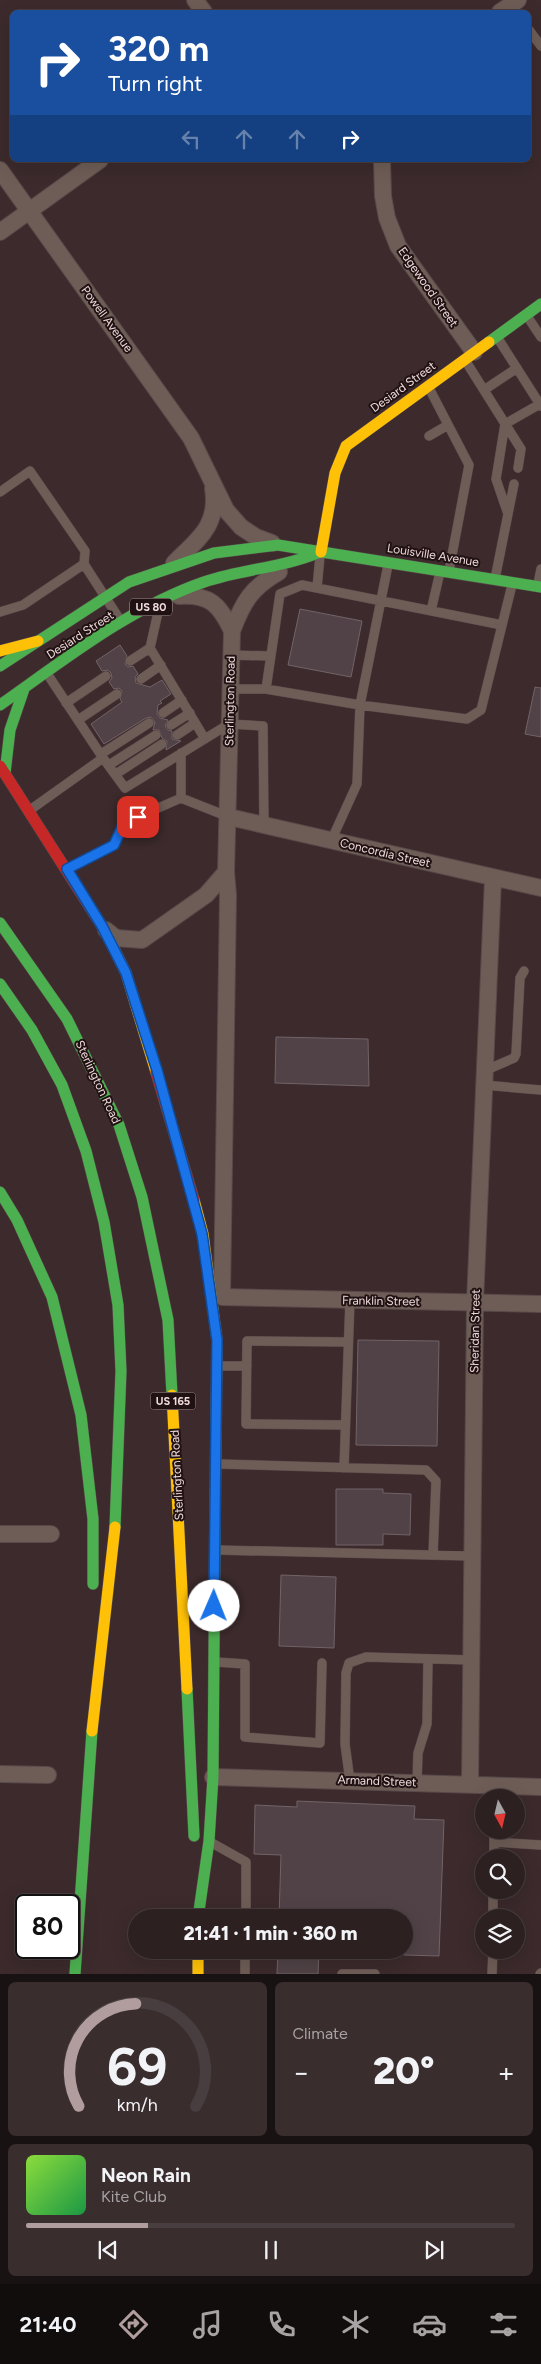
<!DOCTYPE html>
<meta charset="utf-8">
<style>
:root{--surface:#2d2021;--page:#392d2e;--text:#f1f3f6;--muted:#a7a3a5;--line:#483e3f;--accent:#b19c9e}
body{margin:0;font-family:Figtree,sans-serif;background:var(--page);color:var(--text);height:100vh;display:flex;flex-direction:column;font-size:19px;white-space:nowrap}
*{box-sizing:border-box;margin:0}
p{font-size:16px;color:var(--muted)}
.icon{flex:none;width:28px;height:28px;fill:none;stroke:currentColor;stroke-width:2;stroke-linecap:round;stroke-linejoin:round}
.map{position:relative;height:1974px;overflow:hidden}
.side{display:flex;flex-direction:column;gap:8px;padding:8px;background:#191212;flex:1}
.side>*{flex:none}
.hud{position:absolute;left:10px;top:10px;width:521px;height:152px;border-radius:8px;box-shadow:0 5px 20px #0002,0 0 0 1px var(--line);background:#1a4fa0;color:#fff;overflow:hidden}
.needle{width:32px;rotate:172deg}
.controls{position:absolute;left:475px;top:1789px;display:grid;gap:10px}
.controls a{display:grid;place-items:center;width:50px;height:50px;border-radius:50%;background:var(--surface);box-shadow:0 5px 20px #0002,0 0 0 1px var(--line);font-size:25px}
.speed{position:absolute;left:15px;top:1894px;display:flex;gap:10px;font-size:25px;font-weight:700;text-align:center}
.speed>*{display:grid;place-content:center;width:65px;height:65px;border-radius:50%;background:var(--surface);box-shadow:0 5px 20px #0002,0 0 0 1px var(--line);line-height:1}
.speed .limit{border:2px solid #111;border-radius:8px;background:#fff;color:#111}
.pin{position:absolute;display:grid;place-items:center;width:42px;height:42px;color:#fff;margin:-21px;border-radius:10px;box-shadow:0 2px 8px #0006}
.me{position:absolute;width:55px;margin:-28px;rotate:1deg;stroke-linejoin:round;filter:drop-shadow(0 0 4px #0008)}
.turn{display:flex;align-items:center;gap:18px;height:105px;padding:0 15px;font-size:22px}
.turn .icon{width:65px;height:65px;stroke-width:2.5}
.turn b{display:block;font-size:35px;line-height:42px}
.lanes{display:flex;align-items:center;height:48px;padding:0 15px;background:#0003;justify-content:center;gap:25px;direction:ltr}
.lanes .off{opacity:.35}
.big{font-size:38px;font-weight:800;line-height:1.1}
.side .tile{flex:1;display:flex;flex-direction:column;justify-content:center;gap:8px;min-width:0;padding:0 18px;border-radius:8px;background:var(--page)}
.side .dial{align-items:center;gap:0}
.dial svg{height:130px;overflow:visible;fill:none;stroke:var(--line);stroke-width:7;stroke-linecap:round;text-anchor:middle}
.dial text{fill:var(--text);stroke:none}
.song{display:flex;align-items:center;gap:15px}
.cover{width:60px;height:60px;border-radius:8px;background:linear-gradient(135deg,hsl(90 70% 55%),hsl(140 70% 35%))}
.played{height:5px;border-radius:2px;background:linear-gradient(90deg,var(--accent) 25%,var(--line) 25%)}
.keys{display:flex;justify-content:space-around;direction:ltr}
.heat{display:flex;justify-content:space-between;align-items:center;font-size:28px;direction:ltr}
.side .tiles{flex:1;display:grid;gap:8px;grid-template-columns:1fr 1fr}
.tile:last-child{grid-column:span 2}
.trip{position:absolute;left:128px;top:1909px;width:285px;height:50px;border-radius:25px;background:var(--surface);box-shadow:0 5px 20px #0002,0 0 0 1px var(--line);font-weight:800;line-height:50px;text-align:center}
.tabs{display:flex;height:80px;justify-content:space-around;align-items:center;background:#120d0d;color:var(--muted)}
.tabs .icon{width:35px;height:35px}
.tabs .selected{color:var(--accent)}
.tabs b{font-size:22px;color:var(--text)}
.map>svg:first-child{display:block}
</style>
<div class="map">
<svg width="541" height="1974" viewBox="0 0 541 1974">
<rect width="100%" height="100%" fill="#3c2a2c"/>
<path fill="#504246" stroke="#716367" d="M300,609L362,621L351,677L288,665Z
M120,645L127,656L125,664L128,667L133,666L138,674L135,677L136,683L150,687L162,680L171,694L160,701L162,703L158,705L157,714L160,718L168,720L165,726L168,730L172,731V739L181,741L166,750L167,741L162,738L159,730H153L155,722L151,717L146,718L104,744L91,724L122,702L120,699L122,691L119,688L114,689L109,682L112,678L111,673L108,670L102,671L96,661Z
M535,687L541,688V737L525,734Z
M276,1037L368,1039L369,1086L275,1083Z
M358,1340L439,1341L437,1446L356,1445Z
M336,1489H383V1493L411,1494L410,1535L383,1534V1545H336Z
M281,1575L336,1577L334,1648L279,1646Z
M297,1801L415,1806L414,1819L444,1820L439,1956L404,1955V1918H279L281,1855L254,1854L255,1805L297,1807Z
M278,1950H319L318,1974H277Z"/>
<g fill="none" stroke-linecap="round" stroke-linejoin="round">
<defs>
<path id="lane" d="M529,30L541,46
M527,316L541,337
M497,337L541,406
M465,360L521,449L518,468
M429,388L469,465L449,571
M484,390L517,368
M429,436L448,425
M0,492L30,471L85,551L84,564
M508,514L496,479L505,424L540,404
M495,579L514,484
M538,584L541,569
M317,588L320,556
M159,608L150,648L205,739
M431,611L440,572
M0,612L23,605L84,564L120,620
M231,655L270,656
M130,661L150,648
M48,675L103,758
M141,679L161,665
M230,689H266L360,705L467,719L481,710L512,585
M266,689L280,594L302,585L502,625
M66,703L106,676
M163,713L182,700
M78,720L117,694
M171,725L190,713
M177,735L195,723
M181,753V798
M101,754L149,723
M109,765L156,735
M116,774L162,744
M30,810L103,758L125,788L229,724L263,726L264,826
M331,841L357,784L360,705L388,565
M69,868L114,845L124,823L181,798L229,817
M484,1071L514,1058L516,1054L520,978L524,971
M483,1085L541,1090
M220,1366H247
M345,1425L246,1424L247,1341L348,1342
M218,1464L426,1470L436,1481L433,1555
M344,1468L350,1300
M218,1550L472,1556
M216,1662L245,1664V1737L320,1743L322,1663
M350,1781L345,1744L346,1673L349,1663L366,1657L471,1660
M417,1782L418,1753L427,1724L428,1659
M494,1842L541,1845
M212,1843L246,1862V1918
M494,1858V1830
M493,1918V1890
M245,1974V1950
M342,1974H375
M492,1974L493,1950
M540,1974L541,1973"/>
<path id="street" d="M195,0L204,12
M500,12L518,0
M382,160L383,196L387,218L398,246L474,352
M0,170L191,438L226,510L241,527L256,537L272,543
M0,232L100,160
M174,563C198,539 219,526 213,488
M179,596C210,594 220,605 232,631
M229,817L541,888
M106,930L116,938L142,940L206,895L226,872
M222,1295L228,895L226,872L232,631C243,602 251,588 279,572
M222,1297L541,1304
M0,1534H51
M0,1774L48,1775
M213,1777L541,1787
M470,1784L475,1303L493,879"/>
<path id="fast" d="M489,342L541,304
M0,666L129,582L214,553L278,545L541,587
M0,705C64,660 129,608 204,582C242,569 281,568 318,553
M5,773L10,730L24,689
M0,923L67,1019L119,1125L142,1197L168,1320L172,1395
M0,984L32,1030L62,1085L86,1151L104,1222L118,1305L121,1371L115,1527
M0,1192L17,1220L52,1297L81,1415L93,1519V1584
M187,1689L194,1836
M198,1918L209,1841L213,1777L215,1525
M75,1974L92,1731"/>
<path id="slow" d="M321,552L335,473L346,446L489,342
M0,651L38,641
M105,931L126,973L156,1072
M194,1200L203,1234L217,1340L215,1525
M172,1395L187,1689
M92,1731L115,1527
M198,1950V1974"/>
<path id="jam" d="M0,766L105,931
M156,1072L194,1200"/>
</defs>
<use href="#lane" stroke="#574849" stroke-width="10"/>
<use href="#street" stroke="#574849" stroke-width="18"/>
<use href="#fast" stroke="#574849" stroke-width="12"/>
<use href="#slow" stroke="#574849" stroke-width="12"/>
<use href="#jam" stroke="#574849" stroke-width="12"/>
<use href="#lane" stroke="#6e5d56" stroke-width="9"/>
<use href="#street" stroke="#6e5d56" stroke-width="16"/>
<use href="#fast" stroke="#4caf50" stroke-width="11"/>
<use href="#slow" stroke="#ffc107" stroke-width="11"/>
<use href="#jam" stroke="#c62828" stroke-width="11"/>
</g>
<g fill="none" stroke-linecap="round" stroke-linejoin="round">
<defs>
<path id="route" d="M138,817L124,823L114,845L67,869L102,926L126,973L157,1070L202,1234L217,1340L214,1606"/>
</defs>
<use href="#route" stroke="#114b97" stroke-width="12"/>
<use href="#route" stroke="#1a73e8" stroke-width="9"/>
</g>
<g text-anchor="middle" stroke-width="4" stroke-linejoin="round" paint-order="stroke">
<g fill="#201213" stroke="#b29e9f" stroke-width="1">
<rect x="130" y="598.5" width="42" height="17" rx="4"/>
<rect x="150.5" y="1392.5" width="45" height="17" rx="4"/>
</g>
<g font-size="11" font-weight="bold" fill="#f0dadb">
<text x="151" y="611">US 80</text>
<text x="173" y="1405">US 165</text>
</g>
<g font-size="12" fill="#f0dadb" stroke="#201213">
<text transform="translate(428 287) rotate(55)" y="4">Edgewood Street</text>
<text transform="translate(107 319) rotate(54)" y="4">Powell Avenue</text>
<text transform="translate(403 387) rotate(-36)" y="4">Desiard Street</text>
<text transform="translate(433 555) rotate(9)" y="4">Louisville Avenue</text>
<text transform="translate(80 635) rotate(-33)" y="4">Desiard Street</text>
<text transform="translate(230 701) rotate(-89)" y="4">Sterlington Road</text>
<text transform="translate(385 853) rotate(13)" y="4">Concordia Street</text>
<text transform="translate(98 1082) rotate(65)" y="4">Sterlington Road</text>
<text transform="translate(381 1301) rotate(1)" y="4">Franklin Street</text>
<text transform="translate(475 1331) rotate(-89)" y="4">Sheridan Street</text>
<text transform="translate(177 1475) rotate(-93)" y="4">Sterlington Road</text>
<text transform="translate(377 1781) rotate(2)" y="4">Armand Street</text>
</g>
</g>
</svg>
<div class="controls">
<a><svg class="needle" viewBox="-14 -14 28 28"><path d="M0-13l5 13h-10z" fill="#e53935"/><path d="M0 13l5-13h-10z" fill="#a7a3a5"/></svg></a>
<a><svg class="icon" aria-label="search" viewBox="0 0 24 24"><circle cx="10" cy="10" r="6"/><path d="M15 15l6 6"/></svg></a>
<a><svg class="icon" aria-label="layers" viewBox="0 0 24 24"><path d="M12 4l9 5-9 5-9-5zM3 14l9 5 9-5"/></svg></a>
</div>
<div class="speed"><div class="limit">80</div></div>
<div class="pin" style="left:138px;top:817px;background:#d93025"><svg class="icon" aria-label="arrive" viewBox="0 0 24 24"><path d="M6 21V4h12l-3 4 3 4H6"/></svg></div>
<svg class="me" style="left:214px;top:1606px" viewBox="-20 -20 40 40"><circle r="19" fill="#fff"/><path d="M0-13L10 11 0 6-10 11z" fill="#1a73e8"/></svg>
<div class="trip">21:41 · 1 min · 360 m</div>
<div class="hud">
<div class="turn"><svg class="icon" aria-label="right" viewBox="0 0 24 24"><path d="M7 20v-9h11M14 6l5 5-5 5"/></svg><div><b>320 m</b>Turn right</div></div>
<div class="lanes"><svg class="icon off" aria-label="left" viewBox="0 0 24 24"><path d="M17 20v-9H6M10 6l-5 5 5 5"/></svg><svg class="icon off" aria-label="ahead" viewBox="0 0 24 24"><path d="M12 20V5M6 11l6-6 6 6"/></svg><svg class="icon off" aria-label="ahead" viewBox="0 0 24 24"><path d="M12 20V5M6 11l6-6 6 6"/></svg><svg class="icon" aria-label="right" viewBox="0 0 24 24"><path d="M7 20v-9h11M14 6l5 5-5 5"/></svg></div>
</div>
</div>
<section class="side">
<div class="tiles">
<div class="tile dial"><svg viewBox="0 0 100 80">
<path d="M14 69A42 42 0 1 1 86 69"/>
<path d="M14 69A42 42 0 0 1 49 6" stroke="#b19c9e"/>
<text x="50" y="56" font-size="32" font-weight="700">69</text>
<text x="50" y="72" font-size="11">km/h</text>
</svg></div>
<div class="tile"><p>Climate</p>
<div class="heat"><a>−</a><b class="big">20°</b><a>+</a></div>
</div>
<div class="tile">
<div class="song"><i class="cover"></i><div><b>Neon Rain</b><p>Kite Club</p></div></div>
<div class="played"></div>
<div class="keys"><svg class="icon" aria-label="previous" viewBox="0 0 24 24"><path d="M18 5L8 12l10 7zM5 5v14"/></svg><svg class="icon" aria-label="pause" viewBox="0 0 24 24"><path d="M8 5v14M16 5v14"/></svg><svg class="icon" aria-label="next" viewBox="0 0 24 24"><path d="M6 5l10 7-10 7zM19 5v14"/></svg></div>
</div>
</div>
</section>
<nav class="tabs">
<b>21:40</b>
<svg class="icon selected" aria-label="directions" viewBox="0 0 24 24"><path d="M12 3l9 9-9 9-9-9zM9 14v-3h6M13 9l2 2-2 2"/></svg>
<svg class="icon" aria-label="music" viewBox="0 0 24 24"><path d="M9 18V5l10-2v13"/><circle cx="6" cy="18" r="3"/><circle cx="16" cy="16" r="3"/></svg>
<svg class="icon" aria-label="phone" viewBox="0 0 24 24"><path d="M5 4h4l2 5-3 2q2 4 5 5l2-3 5 2v4C11 20 4 13 5 4z"/></svg>
<svg class="icon" aria-label="climate" viewBox="0 0 24 24"><path d="M12 3v18M4 7l16 10M4 17L20 7"/></svg>
<svg class="icon" aria-label="car" viewBox="0 0 24 24"><path d="M5 17H2v-5l4-1 3-4h7l3 4 3 1v5h-3M9 17h6M6 11h13"/><circle cx="7" cy="17" r="2"/><circle cx="17" cy="17" r="2"/></svg>
<svg class="icon" aria-label="filters" viewBox="0 0 24 24"><path d="M4 7h16M4 17h16"/><circle cx="9" cy="7" r="2"/><circle cx="15" cy="17" r="2"/></svg>
</nav>
